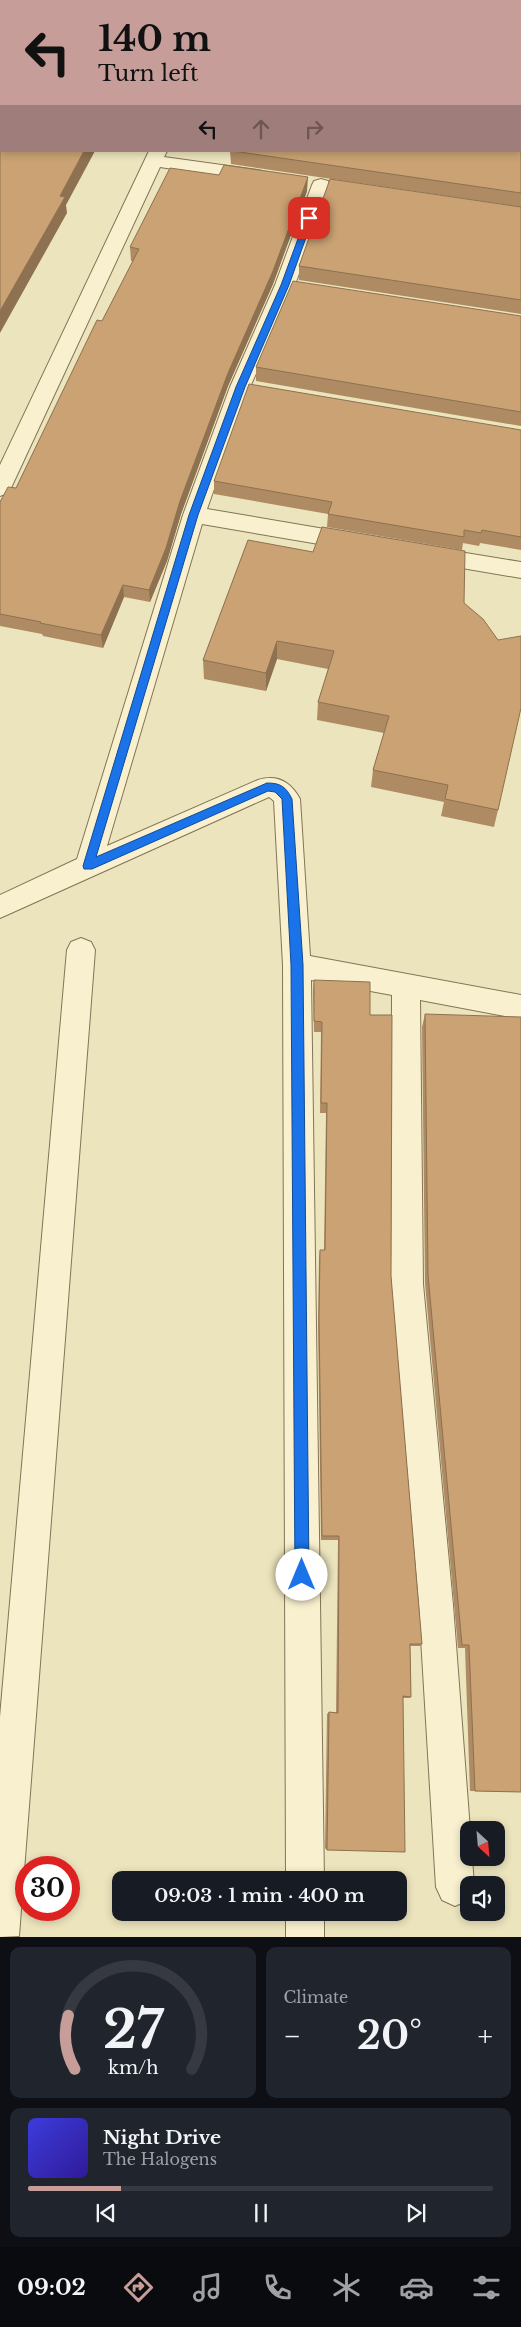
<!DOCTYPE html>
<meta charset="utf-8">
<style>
:root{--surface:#171b24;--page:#20242c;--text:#f1f3f6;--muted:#9ea1a6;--line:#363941;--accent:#c69d99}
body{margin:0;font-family:"Libre Baskerville",serif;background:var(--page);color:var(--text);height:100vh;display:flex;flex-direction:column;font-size:19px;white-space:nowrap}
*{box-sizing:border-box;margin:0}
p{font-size:16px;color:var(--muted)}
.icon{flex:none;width:28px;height:28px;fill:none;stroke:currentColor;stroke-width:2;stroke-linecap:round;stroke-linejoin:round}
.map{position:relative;height:1937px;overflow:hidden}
.side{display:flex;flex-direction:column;gap:10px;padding:10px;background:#0d0f14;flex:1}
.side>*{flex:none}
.hud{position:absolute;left:0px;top:0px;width:521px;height:152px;box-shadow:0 2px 8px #0003;background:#c69d99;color:#111;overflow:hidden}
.needle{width:32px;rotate:154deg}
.tools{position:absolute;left:460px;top:1821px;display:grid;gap:10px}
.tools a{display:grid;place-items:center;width:45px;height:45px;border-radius:10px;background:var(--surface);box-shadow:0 2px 8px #0003;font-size:25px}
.speed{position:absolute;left:15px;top:1856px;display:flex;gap:10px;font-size:25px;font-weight:700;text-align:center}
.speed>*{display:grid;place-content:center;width:65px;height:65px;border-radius:50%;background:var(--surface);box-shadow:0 2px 8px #0003;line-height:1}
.speed .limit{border:8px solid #d22;background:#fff;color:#111}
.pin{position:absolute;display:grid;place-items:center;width:42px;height:42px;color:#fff;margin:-21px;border-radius:10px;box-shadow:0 2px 8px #0006}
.me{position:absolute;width:55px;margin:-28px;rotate:0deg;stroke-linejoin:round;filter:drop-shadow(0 0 4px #0008)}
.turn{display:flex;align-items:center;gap:18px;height:105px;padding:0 15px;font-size:22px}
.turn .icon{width:65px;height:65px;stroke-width:2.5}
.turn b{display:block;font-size:35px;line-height:42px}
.lanes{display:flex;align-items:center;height:48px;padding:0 15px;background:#0003;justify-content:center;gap:25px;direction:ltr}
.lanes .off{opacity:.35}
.big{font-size:38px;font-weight:600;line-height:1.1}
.side .widget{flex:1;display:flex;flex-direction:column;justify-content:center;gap:8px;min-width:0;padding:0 18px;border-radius:10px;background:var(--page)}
.side .dial{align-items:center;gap:0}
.dial svg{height:130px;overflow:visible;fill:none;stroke:var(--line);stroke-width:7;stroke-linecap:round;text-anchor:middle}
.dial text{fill:var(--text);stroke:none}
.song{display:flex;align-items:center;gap:15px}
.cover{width:60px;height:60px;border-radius:8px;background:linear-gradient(135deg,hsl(240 70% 55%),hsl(250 70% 35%))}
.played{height:5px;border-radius:2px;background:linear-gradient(90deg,var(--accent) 20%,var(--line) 20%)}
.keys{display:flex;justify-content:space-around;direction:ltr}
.heat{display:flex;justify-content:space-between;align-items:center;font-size:28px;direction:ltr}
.side .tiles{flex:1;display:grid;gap:10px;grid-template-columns:1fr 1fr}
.widget:last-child{grid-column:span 2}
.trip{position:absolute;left:112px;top:1871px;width:295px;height:50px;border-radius:10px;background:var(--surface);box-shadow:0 2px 8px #0003;font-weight:600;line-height:50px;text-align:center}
.tabs{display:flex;height:80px;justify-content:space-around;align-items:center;background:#090b0e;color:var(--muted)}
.tabs .icon{width:35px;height:35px}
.tabs .active{color:var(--accent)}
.tabs b{font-size:22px;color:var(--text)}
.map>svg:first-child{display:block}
</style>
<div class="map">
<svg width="521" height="1937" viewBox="0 0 521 1937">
<rect width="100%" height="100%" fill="#ece4bd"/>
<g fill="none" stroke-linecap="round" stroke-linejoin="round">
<defs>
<path id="minor" d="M73,0H89V1H73Z
M417,0H433V1H417Z
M149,151H167L164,157L258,170L265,172L267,176L265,180L258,182L160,167L11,488L8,493L0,496V465Z
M321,179L328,181L330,185L295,285L250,387L207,509L354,534L362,536L365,542L362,548L354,550L202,524L107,846L258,780C277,774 291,782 300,799L310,956L521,995V1019L420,1000L423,1284L453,1605L470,1830L469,1858H472L474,1885H469L468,1900L455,1906L442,1900L436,1887L419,1605L391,1284L392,995L311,980L324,1880H286L283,965L274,801L269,797L0,918V895L77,859L183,515L230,387L275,285L312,185L314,181Z
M429,547L521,562V578L421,561L418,555L421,549Z
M81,938L91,942L95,950L19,1936L0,1937V1717L67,950L71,942Z
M286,1912H324V1937H286Z"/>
</defs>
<use href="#minor" stroke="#837457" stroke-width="2"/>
<use href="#minor" fill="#f8f0cf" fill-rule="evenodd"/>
</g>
<path fill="#ae8b63" d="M521,0V207L231,164L230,151H520Z
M307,191L273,284L228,386L181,514L167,561L150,602L124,597L103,648L43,636L42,634L0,626V502L16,488L102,321L133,261H131L130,247Z
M521,207V314L299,280V266Z
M521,316V426L256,381V367Z
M521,430V550L480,543L479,546L463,543L462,550L327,527L328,514L214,494V481Z
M248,540L464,603L498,810L494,827L441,816L444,802L371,787L373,770L384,733L317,720L318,702L328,669L277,659L266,691L204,679L203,660Z
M314,980L370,1015L391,1276L422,1644L420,1646H410L411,1697L409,1698H403L327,1850L325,1848L327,1714L329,1712L336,1713L338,1540H321L318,1324L319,1258L320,1250H324L326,1113H320L321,1032H314L313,991Z
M425,1014L521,1792L470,1791L465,1648H458L425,1284L422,1027Z"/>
<path fill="#8d7150" d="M152,0H162L161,1H151Z
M84,151H95L66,205L67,213L0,333V311L60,196Z
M308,177L307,191L273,284L228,386L181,514L167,561L150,602L149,590L180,501L228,373Z
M123,585L124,597L103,648L101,635Z
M277,641V659L266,691V673Z"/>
<path fill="#caa273" stroke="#8d7150" d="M95,0H152L151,1H94Z
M252,0H384L383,1H252Z
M488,0H521V71H520L521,83V193L233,151H520V1H488Z
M1,136V151H84L60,196L65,197L0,311V138Z
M224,165L308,177L273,271L228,373L180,501L166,548L149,590L123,585L101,635L40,623L41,622L0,614V502L8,487L16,488L97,320L102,321L139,249L130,247L170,168L219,175Z
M330,179L521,207V300L299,266Z
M293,281L521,316V412L256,367Z
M249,384L521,430V537L482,530L481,533L464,530V537L328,514L332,502L214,481Z
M322,527L465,551L464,603L483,619L498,640L521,636V708L498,810L445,799L448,785L373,770L389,716L318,702L334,651L277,641L266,673L203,660L248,540L313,552Z
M314,980L370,982V1015H392L391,1276L422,1644H410L411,1697L403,1696L405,1852L327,1850L329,1712L338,1713L339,1536H322L319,1317L320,1250H325L327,1103H321L322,1022L314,1021Z
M425,1014L521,1017V1792L475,1791L469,1645H462L428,1275Z"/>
<path fill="#1a73e8" stroke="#114b97" d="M306,217L313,218L289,285L245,387L198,515L96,857L267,783C281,783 286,787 292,799L303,965L309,1575L307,1580L302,1582L297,1580L295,1575L291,965L282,799L275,792L268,791L92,869H84L83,866L189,515L236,387L281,285Z"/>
</svg>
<div class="tools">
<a><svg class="needle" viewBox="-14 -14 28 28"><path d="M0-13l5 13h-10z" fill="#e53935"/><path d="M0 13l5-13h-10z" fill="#9ea1a6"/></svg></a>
<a><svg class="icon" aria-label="sound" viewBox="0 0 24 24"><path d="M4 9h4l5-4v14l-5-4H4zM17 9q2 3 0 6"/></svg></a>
</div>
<div class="speed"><div class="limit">30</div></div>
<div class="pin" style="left:309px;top:218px;background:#d93025"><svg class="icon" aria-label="arrive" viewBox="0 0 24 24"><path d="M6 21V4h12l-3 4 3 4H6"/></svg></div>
<svg class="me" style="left:302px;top:1575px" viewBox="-20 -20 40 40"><circle r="19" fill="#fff"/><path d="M0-13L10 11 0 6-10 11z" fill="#1a73e8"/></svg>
<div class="trip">09:03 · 1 min · 400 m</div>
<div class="hud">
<div class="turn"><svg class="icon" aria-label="left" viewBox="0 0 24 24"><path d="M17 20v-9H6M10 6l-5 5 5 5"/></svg><div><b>140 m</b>Turn left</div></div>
<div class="lanes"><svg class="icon" aria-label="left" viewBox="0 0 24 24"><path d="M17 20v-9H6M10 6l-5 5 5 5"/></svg><svg class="icon off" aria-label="ahead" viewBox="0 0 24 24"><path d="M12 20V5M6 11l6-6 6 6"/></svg><svg class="icon off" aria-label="right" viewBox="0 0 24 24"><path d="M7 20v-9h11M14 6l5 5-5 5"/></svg></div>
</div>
</div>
<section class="side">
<div class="tiles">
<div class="widget dial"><svg viewBox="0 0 100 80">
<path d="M14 69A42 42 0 1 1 86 69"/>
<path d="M14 69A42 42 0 0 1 10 36" stroke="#c69d99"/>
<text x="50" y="56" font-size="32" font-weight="700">27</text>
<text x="50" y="72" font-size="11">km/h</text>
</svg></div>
<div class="widget"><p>Climate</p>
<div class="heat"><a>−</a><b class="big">20°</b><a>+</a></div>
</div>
<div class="widget">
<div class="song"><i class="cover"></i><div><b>Night Drive</b><p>The Halogens</p></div></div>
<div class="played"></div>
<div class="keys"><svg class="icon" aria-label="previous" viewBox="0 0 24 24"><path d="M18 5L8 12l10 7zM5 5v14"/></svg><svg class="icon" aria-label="pause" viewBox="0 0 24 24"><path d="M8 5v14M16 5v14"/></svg><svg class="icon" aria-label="next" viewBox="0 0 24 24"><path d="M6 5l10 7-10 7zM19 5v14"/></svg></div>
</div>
</div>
</section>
<nav class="tabs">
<b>09:02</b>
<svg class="icon active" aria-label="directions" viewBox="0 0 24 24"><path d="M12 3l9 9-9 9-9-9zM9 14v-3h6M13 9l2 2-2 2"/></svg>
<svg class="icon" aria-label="music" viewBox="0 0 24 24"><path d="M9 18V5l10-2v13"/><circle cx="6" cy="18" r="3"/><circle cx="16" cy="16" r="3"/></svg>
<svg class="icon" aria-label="phone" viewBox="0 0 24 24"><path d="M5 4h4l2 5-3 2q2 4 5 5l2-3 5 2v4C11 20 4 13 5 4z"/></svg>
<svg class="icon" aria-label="climate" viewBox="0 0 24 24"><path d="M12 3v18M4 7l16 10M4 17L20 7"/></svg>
<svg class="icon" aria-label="car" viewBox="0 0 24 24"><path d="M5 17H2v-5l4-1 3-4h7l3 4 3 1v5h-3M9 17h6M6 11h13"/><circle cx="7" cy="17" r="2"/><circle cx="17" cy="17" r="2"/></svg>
<svg class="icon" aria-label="filters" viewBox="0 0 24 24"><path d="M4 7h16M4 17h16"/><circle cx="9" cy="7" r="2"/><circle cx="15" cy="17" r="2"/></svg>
</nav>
